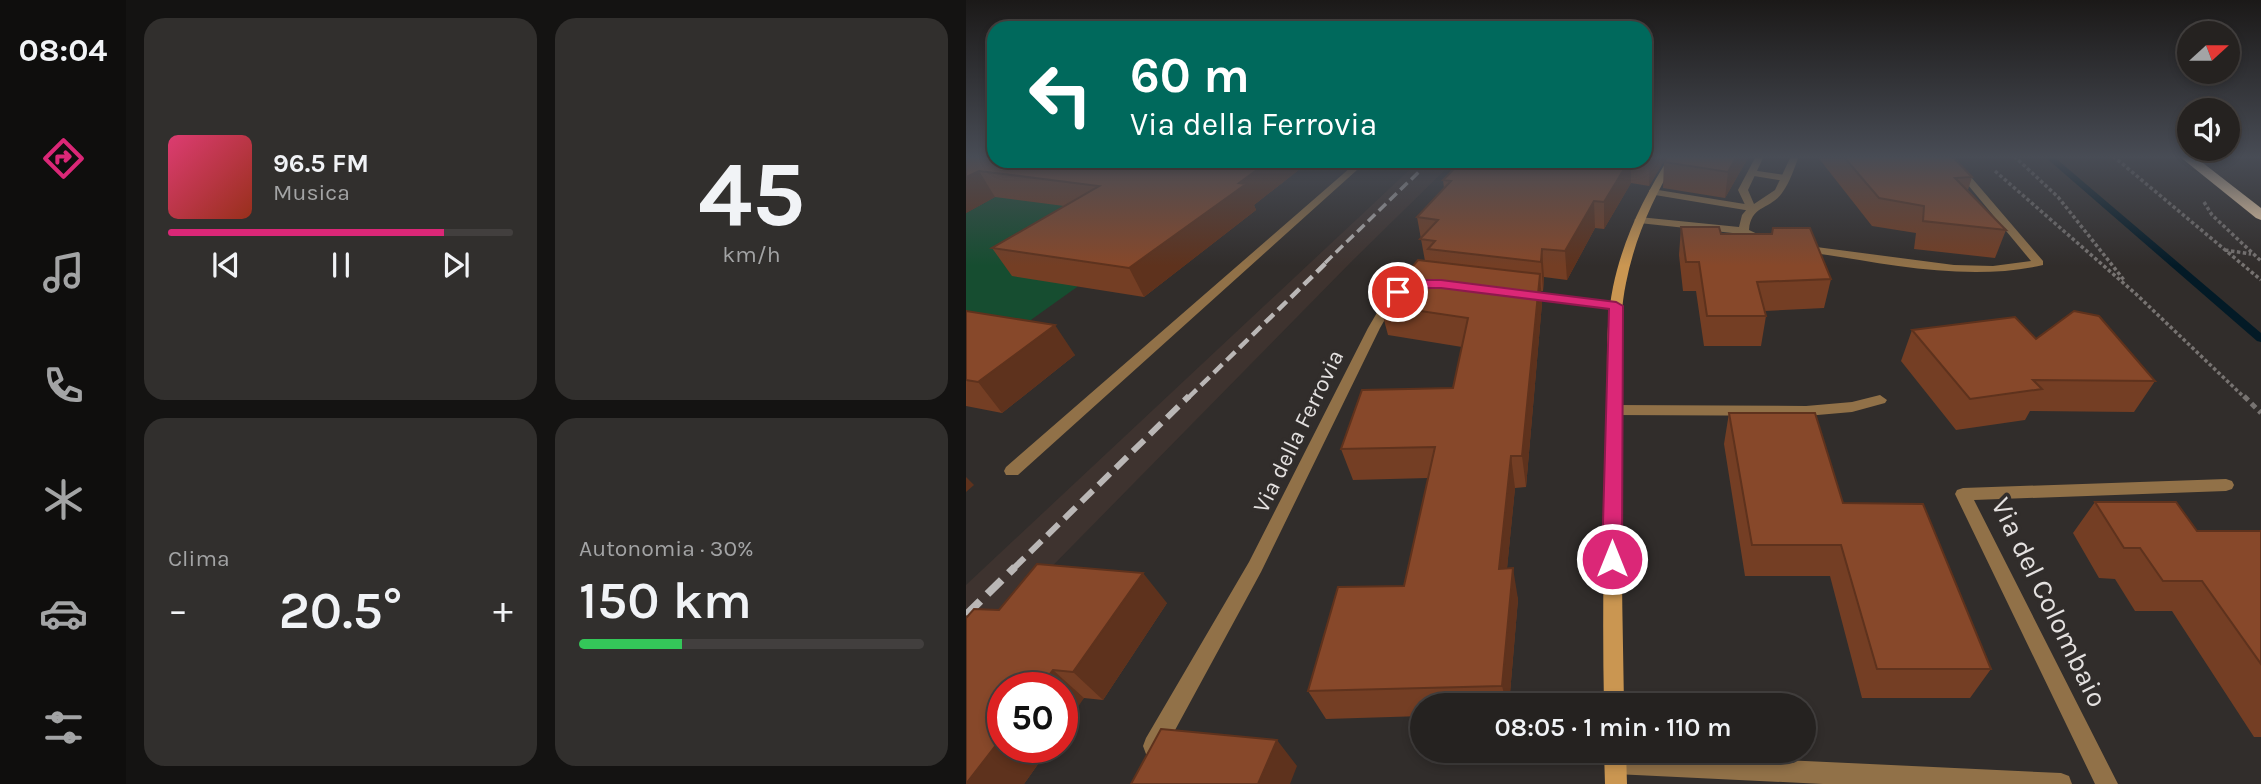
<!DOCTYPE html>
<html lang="it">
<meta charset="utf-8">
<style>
:root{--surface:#252220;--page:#312f2d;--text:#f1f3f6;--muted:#a3a4a5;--line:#423f3e;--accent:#db2777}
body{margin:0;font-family:Karla,sans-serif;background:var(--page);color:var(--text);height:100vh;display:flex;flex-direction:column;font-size:26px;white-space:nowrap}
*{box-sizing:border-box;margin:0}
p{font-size:23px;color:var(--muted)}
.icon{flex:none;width:38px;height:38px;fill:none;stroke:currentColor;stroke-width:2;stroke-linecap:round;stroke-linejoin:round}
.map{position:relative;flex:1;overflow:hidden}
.details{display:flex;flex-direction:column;gap:18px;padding:18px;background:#141312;width:840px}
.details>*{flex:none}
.top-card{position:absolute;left:21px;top:21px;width:665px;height:147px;border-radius:21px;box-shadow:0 4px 10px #0003,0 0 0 2px var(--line);background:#00695c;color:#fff;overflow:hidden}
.needle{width:46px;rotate:69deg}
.tools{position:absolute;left:1211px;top:21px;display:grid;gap:14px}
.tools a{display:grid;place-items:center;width:63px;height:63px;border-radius:50%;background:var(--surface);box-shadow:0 4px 10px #0003,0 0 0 2px var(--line);font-size:35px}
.speed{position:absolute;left:21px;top:672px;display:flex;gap:14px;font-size:35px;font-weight:700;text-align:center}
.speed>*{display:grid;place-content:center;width:91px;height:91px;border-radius:50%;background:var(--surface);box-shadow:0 4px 10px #0003,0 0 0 2px var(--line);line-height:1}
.speed .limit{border:10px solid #d22;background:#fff;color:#111}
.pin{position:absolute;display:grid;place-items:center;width:60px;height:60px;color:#fff;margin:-30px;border:4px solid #fff;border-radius:50%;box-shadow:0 2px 7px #0007}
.me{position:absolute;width:77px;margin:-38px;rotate:0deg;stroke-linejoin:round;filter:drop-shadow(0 0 5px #0008)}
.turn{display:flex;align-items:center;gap:24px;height:147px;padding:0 28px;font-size:32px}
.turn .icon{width:91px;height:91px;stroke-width:2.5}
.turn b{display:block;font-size:49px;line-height:60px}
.big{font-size:52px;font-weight:600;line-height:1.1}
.details .widget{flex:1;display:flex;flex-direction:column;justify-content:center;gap:10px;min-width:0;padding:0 24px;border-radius:21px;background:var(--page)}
.details .dial{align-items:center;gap:0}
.dial b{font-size:91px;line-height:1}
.song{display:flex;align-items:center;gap:21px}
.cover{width:84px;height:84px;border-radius:10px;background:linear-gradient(135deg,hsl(340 70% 55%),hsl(10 70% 35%))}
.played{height:7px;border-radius:4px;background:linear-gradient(90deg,var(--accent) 80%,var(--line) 80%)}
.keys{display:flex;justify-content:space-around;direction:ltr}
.heat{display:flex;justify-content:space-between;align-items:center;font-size:38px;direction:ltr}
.charge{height:10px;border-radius:5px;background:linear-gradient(90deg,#34c759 30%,var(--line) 0)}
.details .tiles{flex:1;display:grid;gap:18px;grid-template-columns:repeat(2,1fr)}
.trip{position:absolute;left:444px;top:693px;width:406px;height:70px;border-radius:35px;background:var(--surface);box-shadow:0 4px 10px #0003,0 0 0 2px var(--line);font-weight:600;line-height:70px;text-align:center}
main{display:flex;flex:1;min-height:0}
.tab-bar{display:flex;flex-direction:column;width:126px;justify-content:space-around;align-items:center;background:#0f0e0d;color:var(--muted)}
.tab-bar .icon{width:49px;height:49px}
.tab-bar .on{color:var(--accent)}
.tab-bar b{font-size:32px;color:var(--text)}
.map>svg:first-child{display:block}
</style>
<main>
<nav class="tab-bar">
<b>08:04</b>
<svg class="icon on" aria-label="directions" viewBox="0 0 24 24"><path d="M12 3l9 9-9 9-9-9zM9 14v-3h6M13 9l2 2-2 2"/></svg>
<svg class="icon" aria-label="music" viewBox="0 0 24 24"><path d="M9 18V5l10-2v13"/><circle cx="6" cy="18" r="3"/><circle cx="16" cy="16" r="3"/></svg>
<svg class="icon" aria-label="phone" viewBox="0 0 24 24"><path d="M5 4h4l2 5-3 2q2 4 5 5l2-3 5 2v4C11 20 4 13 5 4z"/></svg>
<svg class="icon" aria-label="climate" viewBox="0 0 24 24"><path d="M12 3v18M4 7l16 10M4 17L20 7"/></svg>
<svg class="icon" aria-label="car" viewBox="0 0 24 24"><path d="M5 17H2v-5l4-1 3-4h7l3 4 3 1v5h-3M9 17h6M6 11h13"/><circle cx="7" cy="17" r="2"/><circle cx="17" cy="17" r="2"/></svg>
<svg class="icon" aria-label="filters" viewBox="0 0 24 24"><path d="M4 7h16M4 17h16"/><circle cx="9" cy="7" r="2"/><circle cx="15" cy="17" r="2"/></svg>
</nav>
<section class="details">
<div class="tiles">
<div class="widget">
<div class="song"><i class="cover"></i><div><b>96.5 FM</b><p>Musica</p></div></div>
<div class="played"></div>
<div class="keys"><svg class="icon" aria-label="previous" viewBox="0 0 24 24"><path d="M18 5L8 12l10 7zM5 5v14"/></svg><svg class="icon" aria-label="pause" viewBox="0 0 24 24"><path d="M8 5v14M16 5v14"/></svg><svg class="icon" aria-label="next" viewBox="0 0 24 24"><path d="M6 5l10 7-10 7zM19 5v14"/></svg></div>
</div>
<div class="widget dial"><b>45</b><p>km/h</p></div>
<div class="widget"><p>Clima</p>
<div class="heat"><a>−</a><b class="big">20.5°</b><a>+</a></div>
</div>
<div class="widget"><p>Autonomia · 30%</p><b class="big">150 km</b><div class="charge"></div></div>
</div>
</section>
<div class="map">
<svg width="1295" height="784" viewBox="0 0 1295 784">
<rect width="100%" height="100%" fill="#312d2b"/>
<path fill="#3e332f" d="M453,161H488L386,261L0,654V585Z"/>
<path fill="#164d30" d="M144,186L111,287L20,352L0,344V213L42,190Z"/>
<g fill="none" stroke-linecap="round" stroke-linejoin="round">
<path fill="#031a26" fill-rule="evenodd" d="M1078,156H1087L1295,333V342L1291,341Z"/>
<path stroke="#777371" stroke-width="3.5" stroke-dasharray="3.5 2.5" stroke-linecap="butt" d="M1048,156L1092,197L1158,280
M1147,156L1295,280
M1029,171L1170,294L1279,398
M1238,202L1246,215L1295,261
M1259,250L1285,254"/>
<path stroke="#777371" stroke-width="5" stroke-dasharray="6 4.5" stroke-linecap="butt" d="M1278,396L1295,413"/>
<path fill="#917148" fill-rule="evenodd" d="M785,170L819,175L824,178L819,181L782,175V171Z
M686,189L785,205L790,208L785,211L683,194V190Z"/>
<path fill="#917148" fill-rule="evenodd" d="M790,156H798L782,190L788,204L809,190L825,156H833C828,169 824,182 816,193C804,210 785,205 783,230L802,239V243H794L776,234L673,223L668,220L673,217L773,227L776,215L781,209L772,190Z
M978,156H987L1077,261V265C998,283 914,262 835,251L830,248L835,245L988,265L1027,266L1065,261Z
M392,161H401L52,475H40L38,471L40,467Z
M557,290L650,302L656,306L650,310L553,297L551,294Z
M426,293L432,297L414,328L295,572L196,754L188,757L180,754L177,746L180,738L283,562L402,328L422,294Z
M914,395L921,400L919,403L886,412L840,416L647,415L640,410L647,405L840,406L886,402Z
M1260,479L1266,481L1268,485L1266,489L1260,491L1008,500L1152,784H1129L989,494L991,490L997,488Z
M649,752L1095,773L1103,776L1106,784H857L649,774L641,771L638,763L641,755Z"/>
<path fill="#ca9651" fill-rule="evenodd" d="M704,156H712C688,196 669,237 660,283C651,326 656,373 655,417C655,513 656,609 658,705H638C636,612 638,518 641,424C642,379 638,331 647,287C657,239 678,196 704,156Z
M638,751H660L661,784H639Z"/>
<path fill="#f9d9b1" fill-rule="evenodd" d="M1213,156H1228L1295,208V220L1290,218Z"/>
<path stroke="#bab7b6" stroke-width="3.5" stroke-dasharray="10 5" stroke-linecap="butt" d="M359,263L464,161"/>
<path stroke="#bab7b6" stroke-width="4.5" stroke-dasharray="12 6" stroke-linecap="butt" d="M222,398L361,262"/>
<path stroke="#bab7b6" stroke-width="6" stroke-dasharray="16 8" stroke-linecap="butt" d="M47,569L223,396"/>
<path stroke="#bab7b6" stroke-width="8" stroke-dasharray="20 10" stroke-linecap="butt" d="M0,615L49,567"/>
</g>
<path fill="#743e24" d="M0,156L28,161H344L288,205L290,210L178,297L46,276L26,248L98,206L29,197L0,213Z
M679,156H701L683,186L665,183L638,229L629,228L601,280L578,277L577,291H575L576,303L560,487L549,488L541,568L552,599L543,705H457V716L360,719L342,691L438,586L462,478L387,480L375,449L487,388L496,347L422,335L414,305L459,261L451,217L478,188L477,180L496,161H679Z
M783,156L759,198L697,188L698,162Z
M851,156H986L1006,177L1002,190L1040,230L1029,258L948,249L950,233L906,226Z
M715,227L755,234H806L807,228L865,279L858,308L799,311L800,316L795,346H738L730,291H717L713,255Z
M0,311L109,355L36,413L0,406Z
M946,330L1070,339L1189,381L1168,412L1064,411L1059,420L990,430L935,361Z
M763,413L877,503L1025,669L1004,698H896L864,576H779L758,444Z
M1129,502L1231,531H1295V737H1288L1206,611H1169L1149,579L1133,578L1107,533Z
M201,603L137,700L118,698L37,747H84L58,784H0L33,610Z"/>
<path fill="#5e321d" d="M686,156H701L683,186L684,160Z
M771,156H783L759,198L762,172Z
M303,161H344L288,205L290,210L178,297L163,268Z
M663,161H665V183L638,229V202Z
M13,171L29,197L0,213V177Z
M628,201L629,228L601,280L599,251Z
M576,249L578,277L577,291L575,262Z
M574,274L576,303L560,487L556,456Z
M89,325L109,355L36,413L12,382Z
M545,456L549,488L538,599L533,569Z
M0,477L8,485L0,492Z
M547,568L552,599L543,705H541L536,686Z
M177,573L201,603L137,700L107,672Z
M87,670L118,698L96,730V688H73Z
M37,736V747H84L58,784H1Z
M311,740L331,766L324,784H292Z"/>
<path fill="#87482a" stroke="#5e321d" stroke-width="2" d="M0,156H28V161H303L273,183L280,184L163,268L26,248L133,186L13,171L0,177Z
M679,156H686L684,160L679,159Z
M702,156H771L762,172L698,162Z
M877,156H986L1006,177L989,178L1040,230L957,221L958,206L913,198Z
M496,161H663L638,202L628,201L599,251L576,249L575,262L462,249L469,241L454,239L472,220L451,217L485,181L477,180Z
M715,227H753L755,234H806L807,228H844L865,279L791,282L800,316H741L733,262H720Z
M452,260L574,274L556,456H545L533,569L547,568L536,686L342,691L372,587L438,586L469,447L375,449L396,390L487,388L502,318L414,305Z
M0,311L89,325L12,382L0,380Z
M1108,311L1133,316L1189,381L1067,380L1076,389L1004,399L946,330L1049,317L1070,339Z
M763,413H849L877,503L957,504L1025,669H911L875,545H786Z
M1129,502H1210L1231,531H1295V664L1236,581H1197L1174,548H1158Z
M71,564L177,573L107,672L87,670L73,688H37V736L0,784V618L8,609L33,610Z
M195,729L311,740L292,784H165Z"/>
<linearGradient id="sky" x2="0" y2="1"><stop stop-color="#1b1918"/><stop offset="0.59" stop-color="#484c55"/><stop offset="1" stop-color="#484c55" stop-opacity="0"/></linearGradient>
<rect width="1295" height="266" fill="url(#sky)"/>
<path fill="#db2777" stroke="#8e194d" stroke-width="2" d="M475,280L650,302L657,306L656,559L653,565L646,568L639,565L636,559L643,309L475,288H453L432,296L425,292L451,280Z"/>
<g text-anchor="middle" stroke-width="7" stroke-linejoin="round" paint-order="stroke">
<g font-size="23" fill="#e4e1e0" stroke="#312d2b">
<text transform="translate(332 431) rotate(-64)" y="8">Via della Ferrovia</text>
</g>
<g font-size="28" fill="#e4e1e0" stroke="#312d2b">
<text transform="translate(1084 602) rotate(64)" y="10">Via del Colombaio</text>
</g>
</g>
</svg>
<div class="tools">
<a><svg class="needle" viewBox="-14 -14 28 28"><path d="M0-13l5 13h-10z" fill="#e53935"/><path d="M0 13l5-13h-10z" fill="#a3a4a5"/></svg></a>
<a><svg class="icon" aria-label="sound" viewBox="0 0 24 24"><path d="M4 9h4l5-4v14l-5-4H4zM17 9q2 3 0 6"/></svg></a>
</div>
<div class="speed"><div class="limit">50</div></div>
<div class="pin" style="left:432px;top:292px;background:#d93025"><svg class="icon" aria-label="arrive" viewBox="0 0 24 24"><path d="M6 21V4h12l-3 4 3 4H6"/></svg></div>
<svg class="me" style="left:646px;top:559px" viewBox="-20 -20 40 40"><circle r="17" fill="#db2777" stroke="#fff" stroke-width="3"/><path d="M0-11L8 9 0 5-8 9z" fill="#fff"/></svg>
<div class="trip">08:05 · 1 min · 110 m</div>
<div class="top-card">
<div class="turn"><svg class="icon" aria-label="left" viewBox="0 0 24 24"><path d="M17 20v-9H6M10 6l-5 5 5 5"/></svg><div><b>60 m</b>Via della Ferrovia</div></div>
</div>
</div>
</main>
